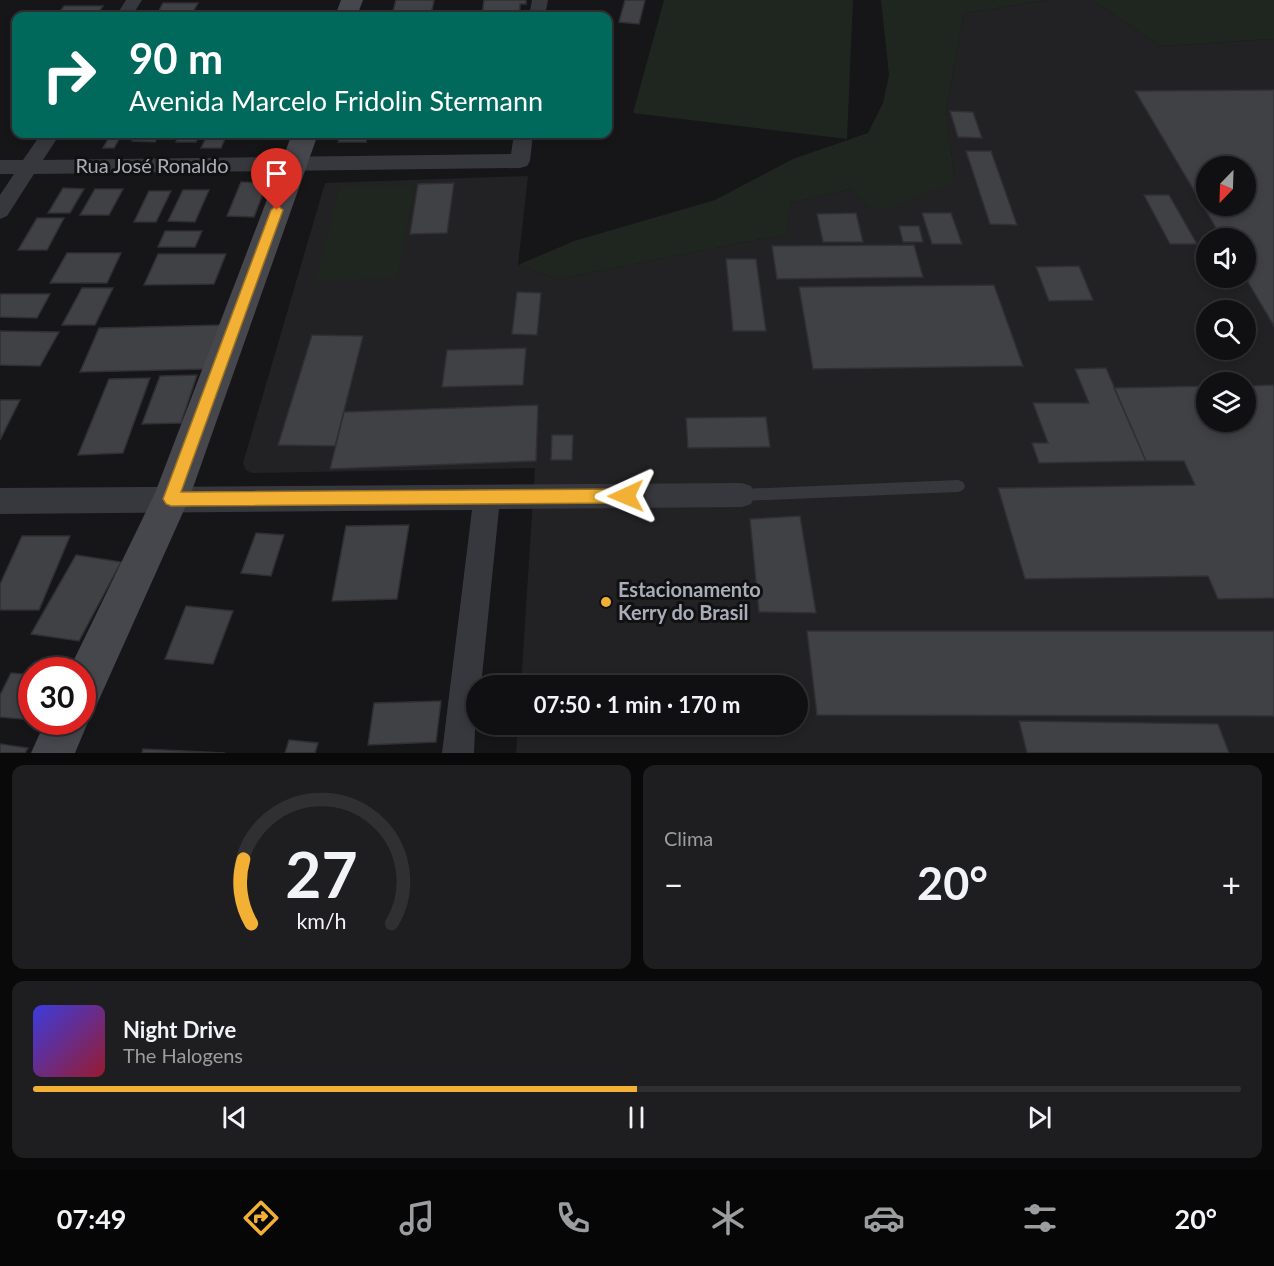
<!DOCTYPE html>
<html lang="pt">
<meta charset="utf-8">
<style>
:root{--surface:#101012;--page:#1e1e20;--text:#f1f3f6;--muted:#9c9d9f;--line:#303032;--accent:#f2b134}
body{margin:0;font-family:Lato,sans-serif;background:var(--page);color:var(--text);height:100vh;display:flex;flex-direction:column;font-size:22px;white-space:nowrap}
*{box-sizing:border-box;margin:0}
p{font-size:20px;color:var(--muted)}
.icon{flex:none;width:33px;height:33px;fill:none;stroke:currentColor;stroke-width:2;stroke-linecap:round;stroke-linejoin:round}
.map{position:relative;height:753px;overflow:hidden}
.panel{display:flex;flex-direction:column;gap:12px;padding:12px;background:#09090a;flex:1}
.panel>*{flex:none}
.guide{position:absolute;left:12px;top:12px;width:600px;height:126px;border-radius:12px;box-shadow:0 3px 9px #0003,0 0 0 2px var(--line);background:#00695c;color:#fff;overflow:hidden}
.needle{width:39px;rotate:203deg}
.tools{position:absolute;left:1196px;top:156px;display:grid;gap:12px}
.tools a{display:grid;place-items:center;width:60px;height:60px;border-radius:50%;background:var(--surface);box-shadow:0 3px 9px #0003,0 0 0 2px var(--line);font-size:30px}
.speed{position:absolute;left:18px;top:657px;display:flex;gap:12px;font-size:30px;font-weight:700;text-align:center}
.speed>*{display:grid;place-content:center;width:78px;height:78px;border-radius:50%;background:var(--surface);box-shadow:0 3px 9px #0003,0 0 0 2px var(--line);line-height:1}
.speed .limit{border:9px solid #d22;background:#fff;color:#111}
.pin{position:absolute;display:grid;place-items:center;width:51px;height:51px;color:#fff;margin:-62px -26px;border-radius:50% 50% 50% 0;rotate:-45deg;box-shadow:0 0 6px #0007}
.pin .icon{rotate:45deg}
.me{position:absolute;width:66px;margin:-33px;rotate:269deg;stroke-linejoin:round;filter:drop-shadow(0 0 4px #0008)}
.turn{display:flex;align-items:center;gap:21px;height:126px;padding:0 18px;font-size:27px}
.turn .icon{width:78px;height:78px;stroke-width:2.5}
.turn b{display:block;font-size:42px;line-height:51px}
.big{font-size:45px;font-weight:700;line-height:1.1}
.panel .card{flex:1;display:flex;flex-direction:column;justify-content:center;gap:9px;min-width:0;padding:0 21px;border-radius:12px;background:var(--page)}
.panel .dial{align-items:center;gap:0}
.dial svg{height:156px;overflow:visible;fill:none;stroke:var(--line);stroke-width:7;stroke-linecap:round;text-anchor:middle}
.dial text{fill:var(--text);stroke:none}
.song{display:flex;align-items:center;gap:18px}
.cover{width:72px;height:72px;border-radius:9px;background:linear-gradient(135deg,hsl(240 70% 55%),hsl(350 70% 35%))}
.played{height:6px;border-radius:3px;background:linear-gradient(90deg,var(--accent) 50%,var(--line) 50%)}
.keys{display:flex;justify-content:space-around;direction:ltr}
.heat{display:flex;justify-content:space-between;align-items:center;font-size:33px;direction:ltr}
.panel .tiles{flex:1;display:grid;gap:12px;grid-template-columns:1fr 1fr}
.card:last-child{grid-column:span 2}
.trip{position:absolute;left:466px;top:675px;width:342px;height:60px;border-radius:30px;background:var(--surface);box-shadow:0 3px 9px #0003,0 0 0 2px var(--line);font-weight:700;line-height:60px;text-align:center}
.tabs{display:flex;height:96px;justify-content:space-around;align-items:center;background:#060607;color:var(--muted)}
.tabs .icon{width:42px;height:42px}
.tabs .current{color:var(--accent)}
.tabs b{font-size:27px;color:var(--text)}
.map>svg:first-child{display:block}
</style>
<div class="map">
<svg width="1274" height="753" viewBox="0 0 1274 753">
<rect width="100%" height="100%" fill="#161618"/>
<path fill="#222225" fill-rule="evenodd" d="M1049,0H1092L1160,46L1274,39V753H516L518,725L798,724V686L521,685L535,468L252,473L246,470L243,463L325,183L528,176L518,265L559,279L787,234L791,203L850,189L955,181L946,110L964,13ZM1206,166H1245V206H1206ZM1206,238H1245V278H1206ZM1206,310H1245V350H1206ZM1206,382H1245V422H1206Z"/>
<path fill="#1e261f" d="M664,0H853L847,139L633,113Z
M881,0H1049L964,13L946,110L955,181L878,213L850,189L791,203L787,234L559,279L518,265L574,241L715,200L793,159L868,133L883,103L889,75Z
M1092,0H1274V39L1160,46Z
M415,185L397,278L315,280L340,186Z"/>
<path fill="#404145" stroke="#303034" stroke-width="1.5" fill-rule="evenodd" d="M396,0H434L431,15H392Z
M484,0H526V4H520V9L516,12H506L505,16H482Z
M625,0H645L639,24L619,22Z
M163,3H198L192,14H157Z
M64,6H103L96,16H57Z
M1274,90V326L1245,277V238H1222L1135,91ZM1206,166H1245V206H1206Z
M950,111L973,112L982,138L958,137Z
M111,134H122L114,148H103Z
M136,134H159L155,142L132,141Z
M180,134H200L196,142H176Z
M208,134H227L221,148H201Z
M251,134H286L284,139H249Z
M341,134H368L366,142H338Z
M483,134H505V137L483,138Z
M966,151H991L1017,225L990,224Z
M241,182L267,183L254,217L227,216Z
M454,183L447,233L410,234L418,184Z
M63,188L84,189L70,213H48Z
M95,189H123L109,215H80Z
M183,190H209L195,222L168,221Z
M149,191H171L156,222H134Z
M1144,195H1169L1197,244H1170Z
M856,213L863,242H823L817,214Z
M922,213H951L962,244H932Z
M37,218H64L47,250H18Z
M899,226H919L923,242H903Z
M165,231H202L195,247H158Z
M914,245L923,277L777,279L772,246Z
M67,253H121L107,283H50Z
M158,254H226L214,284L144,285Z
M726,259H756L766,331H733Z
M1079,266L1093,300L1049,301L1036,267Z
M994,285L1023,366L813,369L799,287Z
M82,288H113L95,325H62Z
M517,292L541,293L537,335L512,334Z
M0,294H50L37,318L0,317Z
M223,325L208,369L80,372L99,328Z
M0,331L59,332L40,366L0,365Z
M312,335L363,336L335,446L278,445Z
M526,348L523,385L442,387L447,350Z
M1106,368L1146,461L1039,463L1032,443H1048L1033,403H1089L1075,369Z
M197,375L181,423L142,424L160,376Z
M150,378L123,453L78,455L109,379Z
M1274,385V598L1218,599L1208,576L1025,579L998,488L1195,485L1184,461H1146L1114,388L1206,386V422H1245V386Z
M0,400H20L0,440Z
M538,405L536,461L330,469L344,412Z
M766,417L770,447L688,448L686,418Z
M552,435H573L572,460H551Z
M800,516L816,613L759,612L750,519Z
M409,525L397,599L332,601L346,526Z
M256,533L284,535L271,576L241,573Z
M22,536H70L39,610H0V584Z
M76,555L121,562L79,641L31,634Z
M186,606L233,611L213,664L165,659Z
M807,631H1274V716L817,715Z
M11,673L32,675V720L0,717V695Z
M441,701L436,742L368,745L374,703Z
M1019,721L1218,724L1229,753H1027Z
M289,740L318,743L315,753H285Z
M0,744L28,748L25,753H0Z
M143,749L225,753H142Z"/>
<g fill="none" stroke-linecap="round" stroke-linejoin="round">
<path fill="#37383d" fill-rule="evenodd" d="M958,480L963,482L965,486L963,490L958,492L742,501L737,499L735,495L737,491L742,489Z"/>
<path fill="#37383d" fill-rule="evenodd" d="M126,0H142L132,16H116Z
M532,0H548L545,16H529Z
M41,134H60L43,160L511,154L514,134H533L530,161L527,166L520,168L34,174L7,216L0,219V195L14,174H0V160H23Z
M742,483L751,486L755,495L751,504L742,507L499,509L481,686H477L474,753H442L472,510L0,514V488Z"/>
<path fill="#45474d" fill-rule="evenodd" d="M341,0H363L357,16H335Z
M292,134H318L189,499L97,704L83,709L88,722L75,753H31L45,722H82V670H69L155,493Z"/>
</g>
<path fill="#f2b134" stroke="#9d7322" stroke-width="1.5" d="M277,205L283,210L181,492L626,489L631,491L634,496L631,501L626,503L171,506L166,504L163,499L271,210Z"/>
<circle fill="#f2b134" stroke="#111113" stroke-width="2" cx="606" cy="602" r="6"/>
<g text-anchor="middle" stroke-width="6" stroke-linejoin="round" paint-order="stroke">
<g font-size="20" fill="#a8adb8" stroke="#111113">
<text x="152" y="173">Rua José Ronaldo</text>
</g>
<g font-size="20" font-weight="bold" fill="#a8adb8" stroke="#111113" text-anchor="start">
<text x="618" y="597">Estacionamento<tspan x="618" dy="23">Kerry do Brasil</tspan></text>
</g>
</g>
</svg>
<div class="tools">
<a><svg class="needle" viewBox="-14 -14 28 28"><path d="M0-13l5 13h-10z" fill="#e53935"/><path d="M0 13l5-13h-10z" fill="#9c9d9f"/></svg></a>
<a><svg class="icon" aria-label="sound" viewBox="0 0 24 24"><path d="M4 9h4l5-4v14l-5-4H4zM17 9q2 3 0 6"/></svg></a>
<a><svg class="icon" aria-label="search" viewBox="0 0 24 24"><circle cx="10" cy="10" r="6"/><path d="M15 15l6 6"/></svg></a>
<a><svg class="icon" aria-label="layers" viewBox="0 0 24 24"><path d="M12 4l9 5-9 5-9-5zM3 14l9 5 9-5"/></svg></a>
</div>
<div class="speed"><div class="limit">30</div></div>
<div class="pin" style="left:277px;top:210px;background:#d93025"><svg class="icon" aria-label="arrive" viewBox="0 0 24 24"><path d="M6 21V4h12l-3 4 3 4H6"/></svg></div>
<svg class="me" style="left:626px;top:496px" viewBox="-20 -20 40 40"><path d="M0-17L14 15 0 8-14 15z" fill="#f2b134" stroke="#fff" stroke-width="4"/></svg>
<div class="trip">07:50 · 1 min · 170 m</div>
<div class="guide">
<div class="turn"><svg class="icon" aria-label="right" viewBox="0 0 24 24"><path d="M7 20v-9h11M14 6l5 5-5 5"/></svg><div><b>90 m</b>Avenida Marcelo Fridolin Stermann</div></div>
</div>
</div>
<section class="panel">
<div class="tiles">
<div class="card dial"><svg viewBox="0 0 100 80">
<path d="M14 69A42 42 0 1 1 86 69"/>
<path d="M14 69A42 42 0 0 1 10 36" stroke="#f2b134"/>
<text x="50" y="56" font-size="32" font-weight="700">27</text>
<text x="50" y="72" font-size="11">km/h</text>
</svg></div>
<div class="card"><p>Clima</p>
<div class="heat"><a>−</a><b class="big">20°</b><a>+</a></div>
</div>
<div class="card">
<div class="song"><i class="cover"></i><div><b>Night Drive</b><p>The Halogens</p></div></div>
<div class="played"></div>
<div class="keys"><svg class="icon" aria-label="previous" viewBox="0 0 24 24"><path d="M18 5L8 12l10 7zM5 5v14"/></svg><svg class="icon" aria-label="pause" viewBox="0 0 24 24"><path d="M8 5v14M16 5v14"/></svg><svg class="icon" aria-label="next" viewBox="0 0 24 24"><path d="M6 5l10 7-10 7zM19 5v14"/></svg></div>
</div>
</div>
</section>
<nav class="tabs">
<b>07:49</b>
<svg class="icon current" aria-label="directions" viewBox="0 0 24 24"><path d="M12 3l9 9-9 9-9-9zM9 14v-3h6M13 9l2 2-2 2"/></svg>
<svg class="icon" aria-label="music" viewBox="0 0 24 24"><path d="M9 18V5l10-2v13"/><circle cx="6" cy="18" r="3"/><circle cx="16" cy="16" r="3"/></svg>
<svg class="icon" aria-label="phone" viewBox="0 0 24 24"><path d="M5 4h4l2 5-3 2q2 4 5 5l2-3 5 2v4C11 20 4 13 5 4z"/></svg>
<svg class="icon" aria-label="climate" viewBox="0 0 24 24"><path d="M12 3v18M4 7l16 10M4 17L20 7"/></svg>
<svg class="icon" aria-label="car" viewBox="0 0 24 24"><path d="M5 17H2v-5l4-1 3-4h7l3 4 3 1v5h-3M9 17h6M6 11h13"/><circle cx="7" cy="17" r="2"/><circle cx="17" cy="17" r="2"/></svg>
<svg class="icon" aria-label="filters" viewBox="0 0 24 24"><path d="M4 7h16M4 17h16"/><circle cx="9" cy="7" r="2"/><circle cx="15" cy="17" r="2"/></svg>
<b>20°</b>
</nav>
